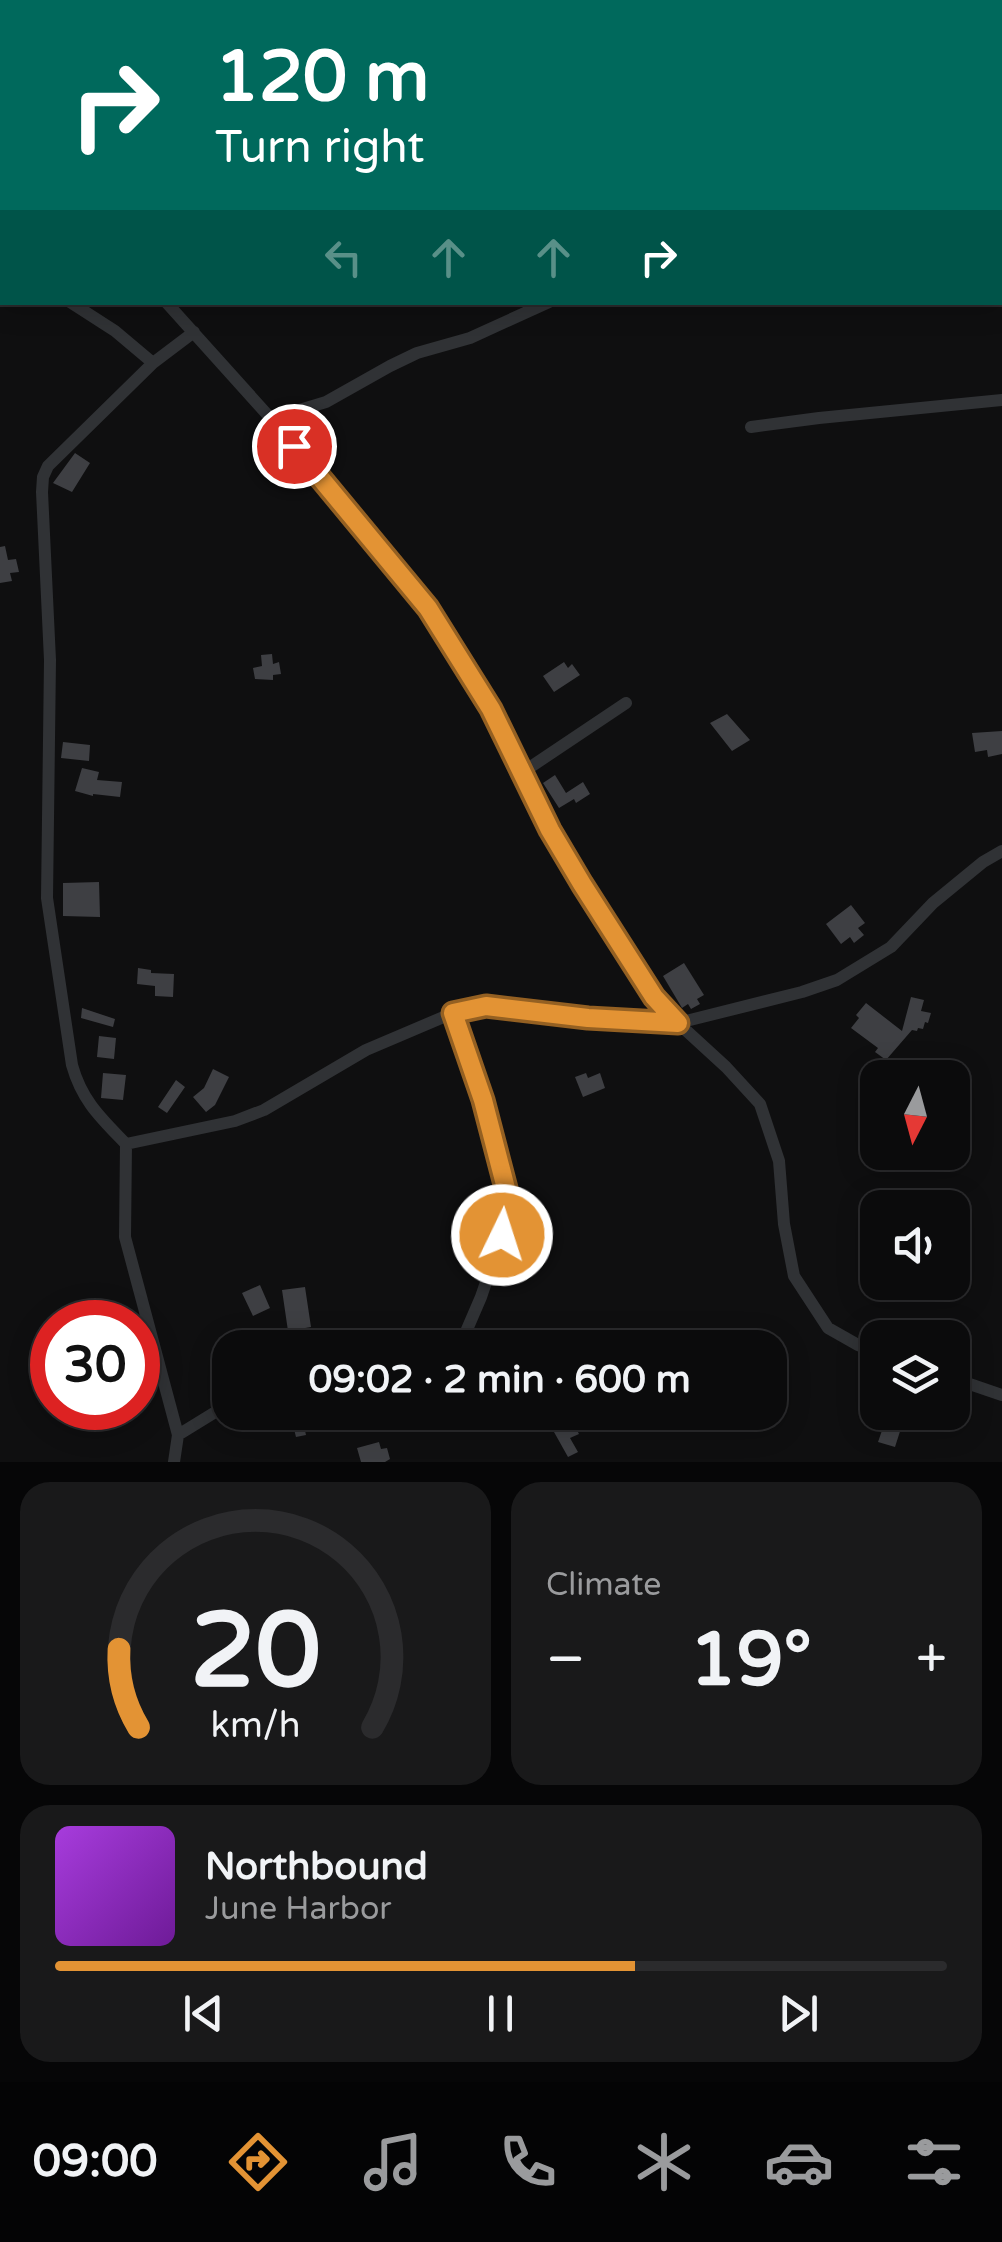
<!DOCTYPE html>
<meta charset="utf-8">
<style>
:root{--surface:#0b0b0c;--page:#19191a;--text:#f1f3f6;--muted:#9a9b9d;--line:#2b2b2d;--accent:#e39334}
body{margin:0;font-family:"Varela Round",sans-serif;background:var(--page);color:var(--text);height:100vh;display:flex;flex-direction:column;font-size:38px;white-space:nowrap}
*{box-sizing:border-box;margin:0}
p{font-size:32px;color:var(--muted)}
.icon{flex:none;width:55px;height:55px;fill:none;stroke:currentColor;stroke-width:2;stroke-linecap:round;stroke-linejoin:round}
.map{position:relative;height:1462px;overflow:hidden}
.panel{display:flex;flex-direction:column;gap:20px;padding:20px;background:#060607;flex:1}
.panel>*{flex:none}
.hud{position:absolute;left:0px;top:0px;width:1002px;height:305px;box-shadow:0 5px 25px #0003,0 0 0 2px var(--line);background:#00695c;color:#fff;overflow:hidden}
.needle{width:65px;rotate:186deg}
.tools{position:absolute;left:860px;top:1060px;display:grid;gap:20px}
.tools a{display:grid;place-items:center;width:110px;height:110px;border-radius:20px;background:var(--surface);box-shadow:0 5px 25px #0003,0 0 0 2px var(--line);font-size:50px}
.speed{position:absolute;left:30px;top:1300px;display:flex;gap:20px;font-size:50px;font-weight:700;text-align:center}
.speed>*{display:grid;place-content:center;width:130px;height:130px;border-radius:50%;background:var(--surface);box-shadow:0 5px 25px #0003,0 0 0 2px var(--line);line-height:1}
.speed .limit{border:15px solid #d22;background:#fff;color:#111}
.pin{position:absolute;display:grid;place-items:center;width:85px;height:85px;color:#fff;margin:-42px;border:5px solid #fff;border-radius:50%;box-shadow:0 2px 10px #0007}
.me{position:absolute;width:110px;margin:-55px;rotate:4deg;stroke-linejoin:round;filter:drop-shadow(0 0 8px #0008)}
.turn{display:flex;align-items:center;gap:35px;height:210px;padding:0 50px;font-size:45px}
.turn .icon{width:130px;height:130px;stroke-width:2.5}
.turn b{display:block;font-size:70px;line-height:85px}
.lanes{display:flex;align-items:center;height:95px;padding:0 50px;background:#0003;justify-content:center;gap:50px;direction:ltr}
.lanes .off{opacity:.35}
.big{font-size:75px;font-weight:800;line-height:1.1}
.panel .tile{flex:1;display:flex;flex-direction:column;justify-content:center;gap:15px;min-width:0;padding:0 35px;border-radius:30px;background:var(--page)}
.panel .dial{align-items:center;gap:0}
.dial svg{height:260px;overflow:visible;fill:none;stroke:var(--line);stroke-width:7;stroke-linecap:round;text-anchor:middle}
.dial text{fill:var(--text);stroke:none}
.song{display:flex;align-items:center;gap:30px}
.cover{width:120px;height:120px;border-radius:15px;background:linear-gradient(135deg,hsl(280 70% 55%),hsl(280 70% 35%))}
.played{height:10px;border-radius:5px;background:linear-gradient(90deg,var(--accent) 65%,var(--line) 65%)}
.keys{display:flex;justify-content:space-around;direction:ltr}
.heat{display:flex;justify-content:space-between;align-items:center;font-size:55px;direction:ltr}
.panel .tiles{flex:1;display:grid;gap:20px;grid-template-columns:1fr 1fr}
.tile:last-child{grid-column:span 2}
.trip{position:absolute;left:212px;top:1330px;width:575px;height:100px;border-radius:30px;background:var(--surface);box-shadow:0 5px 25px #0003,0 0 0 2px var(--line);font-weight:800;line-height:100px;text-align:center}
.dock{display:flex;height:160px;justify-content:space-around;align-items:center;background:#040405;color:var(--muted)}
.dock .icon{width:70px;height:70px}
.dock .active{color:var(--accent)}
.dock b{font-size:45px;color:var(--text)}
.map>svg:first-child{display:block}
</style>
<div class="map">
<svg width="1002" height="1462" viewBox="0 0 1002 1462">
<rect width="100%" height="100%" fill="#0f0f10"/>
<path fill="#3e3f43" d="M75,453L90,463L72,492L53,483Z
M5,546L8,560L16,559L19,572L10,573L12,581L0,583V547Z
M272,654L273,664L279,662L281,674L273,675V680L255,679L253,668L262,666L261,655Z
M564,662L568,668L572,664L580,675L554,692L543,676Z
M727,714L750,740L732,751L710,723Z
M1002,731V754L988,757L987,750L975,752L972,733Z
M63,742L90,745L89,761L61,758Z
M82,768L99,772L97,780L122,782L120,797L93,794V796L75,791Z
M555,775L566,793L583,782L590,794L576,803L574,799L559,808L543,783Z
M99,882L100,917L63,916V883Z
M851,905L865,923L858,928L864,935L854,943L850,937L841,944L826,924Z
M684,963L704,995L697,999L700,1004L691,1009L688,1004L682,1008L663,976Z
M138,968L151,970V973L174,974L173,997L155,996V986L137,984Z
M911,997L924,1000L921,1011L931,1013L928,1023L925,1022L923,1029L918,1028L917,1031L912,1030L886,1060L875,1052L878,1048L851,1028L859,1018L856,1015L866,1003L902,1031Z
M82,1008L115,1019L113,1027L81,1018Z
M99,1036L116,1038L114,1059L97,1057Z
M213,1069L229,1077L215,1105L206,1112L193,1097L204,1088Z
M103,1073L126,1075L123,1100L101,1098Z
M586,1073L588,1078L600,1073L605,1088L583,1097L575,1077Z
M176,1080L185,1087L167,1113L158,1107Z
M260,1285L270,1308L253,1316L242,1293Z
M305,1287L311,1327L288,1331L282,1290Z
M312,1412H324L323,1418H329L327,1430L304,1426L306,1435L296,1437L293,1425L278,1423Z
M887,1416L903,1422L895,1447L878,1442Z
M573,1422L579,1434L570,1438L578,1452L568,1457L554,1432Z
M379,1442L381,1449L387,1448L390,1459L385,1462H361L357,1448Z"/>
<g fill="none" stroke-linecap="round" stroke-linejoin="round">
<path stroke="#303235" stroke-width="12" d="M521,2L527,0
M0,91L2,96
M0,191L2,185
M0,297H2
M70,302L115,331L153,363
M166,302L273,421L428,608L491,709L550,830L654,997L678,1023L726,1067L760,1104L779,1161L784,1224L794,1276L828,1328L858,1345L878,1352
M273,421L296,411L326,402L390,366L417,353L470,338L549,302
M751,427L819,418L1002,400
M523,772L626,703
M453,1013L483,1101L509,1196L502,1235L481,1297L459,1348
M126,1144C101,1118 82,1101 72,1065L47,898L50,660L42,492L43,477L48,466L153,363L194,332
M952,1378L1002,1395
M178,1435L230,1403
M174,1462L178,1435L125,1237L126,1144L235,1121L264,1110L366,1050L453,1013L486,1006L588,1019L678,1023L802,992L837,980L891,947L933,903L983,862L1002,851"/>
</g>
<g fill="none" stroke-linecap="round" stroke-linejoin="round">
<defs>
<path id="route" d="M294,446L428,608L491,709L550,830L582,884L654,997L678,1023L588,1018L486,1006L453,1013L483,1100L508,1196L502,1235"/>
</defs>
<use href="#route" stroke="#946022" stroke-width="25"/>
<use href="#route" stroke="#e39334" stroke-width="18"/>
</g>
</svg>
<div class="tools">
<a><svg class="needle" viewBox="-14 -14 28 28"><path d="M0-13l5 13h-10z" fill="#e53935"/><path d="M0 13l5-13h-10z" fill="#9a9b9d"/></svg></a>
<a><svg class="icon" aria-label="sound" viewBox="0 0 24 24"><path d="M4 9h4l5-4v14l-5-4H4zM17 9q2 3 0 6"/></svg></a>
<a><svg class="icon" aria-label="layers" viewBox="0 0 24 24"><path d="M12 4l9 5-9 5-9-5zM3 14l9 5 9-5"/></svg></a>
</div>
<div class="speed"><div class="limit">30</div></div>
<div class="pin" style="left:294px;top:446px;background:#d93025"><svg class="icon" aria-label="arrive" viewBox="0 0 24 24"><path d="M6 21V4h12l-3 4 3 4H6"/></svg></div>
<svg class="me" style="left:502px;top:1235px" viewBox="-20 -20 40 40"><circle r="17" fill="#e39334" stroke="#fff" stroke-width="3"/><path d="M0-11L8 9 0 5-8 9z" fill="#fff"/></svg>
<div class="trip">09:02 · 2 min · 600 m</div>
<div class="hud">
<div class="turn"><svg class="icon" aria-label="right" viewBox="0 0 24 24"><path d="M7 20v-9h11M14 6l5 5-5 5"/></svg><div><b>120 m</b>Turn right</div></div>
<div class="lanes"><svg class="icon off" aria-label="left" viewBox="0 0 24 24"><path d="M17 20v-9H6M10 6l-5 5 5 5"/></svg><svg class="icon off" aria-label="ahead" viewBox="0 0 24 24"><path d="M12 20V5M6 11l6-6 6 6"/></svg><svg class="icon off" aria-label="ahead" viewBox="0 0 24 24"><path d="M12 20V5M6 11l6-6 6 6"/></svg><svg class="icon" aria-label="right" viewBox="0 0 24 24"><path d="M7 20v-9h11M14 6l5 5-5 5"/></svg></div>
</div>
</div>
<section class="panel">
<div class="tiles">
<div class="tile dial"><svg viewBox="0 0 100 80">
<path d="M14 69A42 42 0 1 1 86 69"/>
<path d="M14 69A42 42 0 0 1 8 45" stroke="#e39334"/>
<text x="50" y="56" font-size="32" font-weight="700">20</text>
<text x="50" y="72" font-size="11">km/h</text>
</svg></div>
<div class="tile"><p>Climate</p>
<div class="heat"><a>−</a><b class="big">19°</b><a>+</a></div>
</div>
<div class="tile">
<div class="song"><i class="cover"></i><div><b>Northbound</b><p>June Harbor</p></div></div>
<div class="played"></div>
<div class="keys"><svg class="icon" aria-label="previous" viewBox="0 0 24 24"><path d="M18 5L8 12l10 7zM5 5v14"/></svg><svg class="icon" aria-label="pause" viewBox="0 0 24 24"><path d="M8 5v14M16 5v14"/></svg><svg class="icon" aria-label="next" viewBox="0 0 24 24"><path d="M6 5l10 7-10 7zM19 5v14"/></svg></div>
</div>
</div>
</section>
<nav class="dock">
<b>09:00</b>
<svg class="icon active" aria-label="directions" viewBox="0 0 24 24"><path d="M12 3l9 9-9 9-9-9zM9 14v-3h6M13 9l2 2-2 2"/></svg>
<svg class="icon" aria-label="music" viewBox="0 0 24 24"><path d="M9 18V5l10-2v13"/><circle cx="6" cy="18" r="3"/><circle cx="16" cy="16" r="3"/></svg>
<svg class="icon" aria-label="phone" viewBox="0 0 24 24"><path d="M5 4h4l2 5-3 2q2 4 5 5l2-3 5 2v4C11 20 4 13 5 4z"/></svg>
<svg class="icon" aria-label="climate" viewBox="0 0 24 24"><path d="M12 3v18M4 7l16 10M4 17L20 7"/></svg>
<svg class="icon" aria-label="car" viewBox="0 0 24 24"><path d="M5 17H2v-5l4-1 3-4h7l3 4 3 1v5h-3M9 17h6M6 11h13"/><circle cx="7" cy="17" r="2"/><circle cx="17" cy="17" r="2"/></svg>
<svg class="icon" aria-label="filters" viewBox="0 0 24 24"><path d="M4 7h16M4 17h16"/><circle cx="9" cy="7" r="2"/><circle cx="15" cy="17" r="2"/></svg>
</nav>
